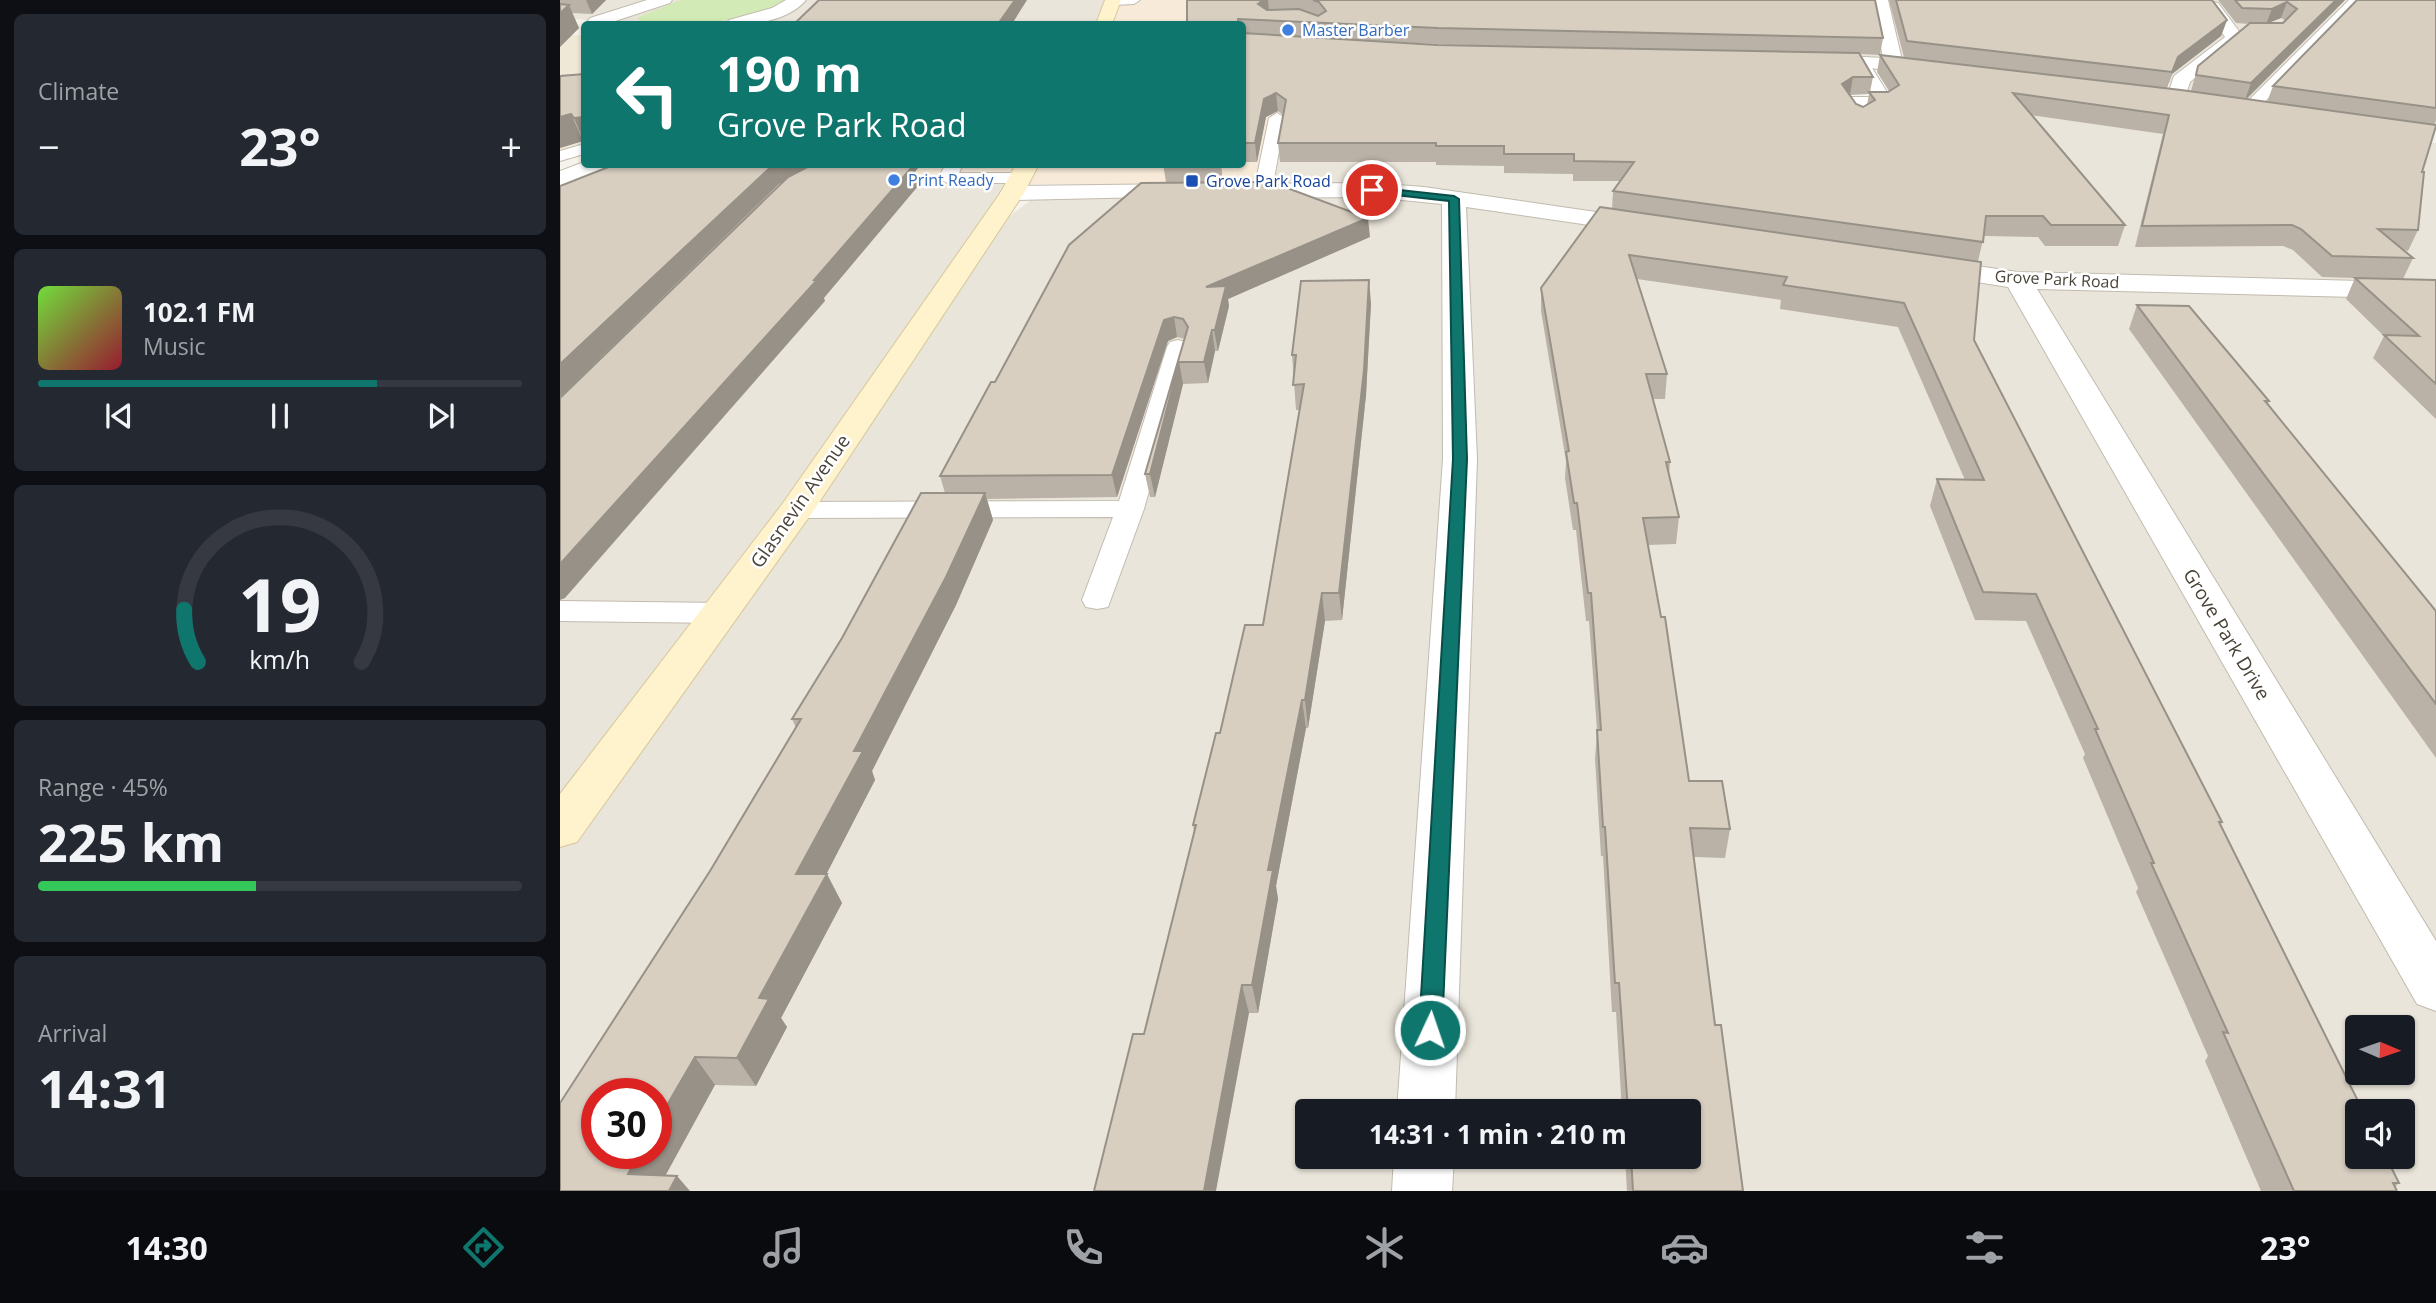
<!DOCTYPE html>
<meta charset="utf-8">
<style>
:root{--surface:#171b24;--page:#242831;--text:#f1f3f6;--muted:#9ea1a6;--line:#363941;--accent:#0f766e}
body{margin:0;font-family:"Open Sans",sans-serif;background:var(--page);color:var(--text);height:100vh;display:flex;flex-direction:column;font-size:26px;white-space:nowrap}
*{box-sizing:border-box;margin:0}
p{font-size:23px;color:var(--muted)}
.icon{flex:none;width:38px;height:38px;fill:none;stroke:currentColor;stroke-width:2;stroke-linecap:round;stroke-linejoin:round}
.map{position:relative;flex:1;overflow:hidden}
.sheet{display:flex;flex-direction:column;gap:14px;padding:14px;background:#0d0f14;width:560px}
.sheet>*{flex:none}
.banner{position:absolute;left:21px;top:21px;width:665px;height:147px;border-radius:7px;box-shadow:0 2px 5px #0004;background:#0f766e;color:#fff;overflow:hidden}
.needle{width:46px;rotate:92deg}
.controls{position:absolute;left:1785px;top:1015px;display:grid;gap:14px}
.controls a{display:grid;place-items:center;width:70px;height:70px;border-radius:7px;background:var(--surface);box-shadow:0 2px 5px #0004;font-size:35px}
.speed{position:absolute;left:21px;top:1078px;display:flex;gap:14px;font-size:35px;font-weight:700;text-align:center}
.speed>*{display:grid;place-content:center;width:91px;height:91px;border-radius:50%;background:var(--surface);box-shadow:0 2px 5px #0004;line-height:1}
.speed .limit{border:10px solid #d22;background:#fff;color:#111}
.pin{position:absolute;display:grid;place-items:center;width:60px;height:60px;color:#fff;margin:-30px;border:4px solid #fff;border-radius:50%;box-shadow:0 2px 7px #0007}
.me{position:absolute;width:77px;margin:-38px;rotate:3deg;stroke-linejoin:round;filter:drop-shadow(0 0 5px #0008)}
.turn{display:flex;align-items:center;gap:24px;height:147px;padding:0 21px;font-size:32px}
.turn .icon{width:91px;height:91px;stroke-width:2.5}
.turn b{display:block;font-size:49px;line-height:60px}
.big{font-size:52px;font-weight:700;line-height:1.1}
.sheet .widget{flex:1;display:flex;flex-direction:column;justify-content:center;gap:10px;min-width:0;padding:0 24px;border-radius:10px;background:var(--page)}
.sheet .dial{align-items:center;gap:0}
.dial svg{height:182px;overflow:visible;fill:none;stroke:var(--line);stroke-width:7;stroke-linecap:round;text-anchor:middle}
.dial text{fill:var(--text);stroke:none}
.song{display:flex;align-items:center;gap:21px}
.cover{width:84px;height:84px;border-radius:10px;background:linear-gradient(135deg,hsl(100 70% 55%),hsl(350 70% 35%))}
.played{height:7px;border-radius:4px;background:linear-gradient(90deg,var(--accent) 70%,var(--line) 70%)}
.keys{display:flex;justify-content:space-around;direction:ltr}
.heat{display:flex;justify-content:space-between;align-items:center;font-size:38px;direction:ltr}
.charge{height:10px;border-radius:5px;background:linear-gradient(90deg,#34c759 45%,var(--line) 0)}
.trip{position:absolute;left:735px;top:1099px;width:406px;height:70px;border-radius:7px;background:var(--surface);box-shadow:0 2px 5px #0004;font-weight:700;line-height:70px;text-align:center}
.tab-bar{display:flex;height:112px;justify-content:space-around;align-items:center;background:#090b0e;color:var(--muted)}
.tab-bar .icon{width:49px;height:49px}
.tab-bar .active{color:var(--accent)}
.tab-bar b{font-size:32px;color:var(--text)}
main{display:flex;flex:1;min-height:0}
.map>svg:first-child{display:block}
</style>
<main>
<section class="sheet">
<div class="widget"><p>Climate</p>
<div class="heat"><a>−</a><b class="big">23°</b><a>+</a></div>
</div>
<div class="widget">
<div class="song"><i class="cover"></i><div><b>102.1 FM</b><p>Music</p></div></div>
<div class="played"></div>
<div class="keys"><svg class="icon" aria-label="previous" viewBox="0 0 24 24"><path d="M18 5L8 12l10 7zM5 5v14"/></svg><svg class="icon" aria-label="pause" viewBox="0 0 24 24"><path d="M8 5v14M16 5v14"/></svg><svg class="icon" aria-label="next" viewBox="0 0 24 24"><path d="M6 5l10 7-10 7zM19 5v14"/></svg></div>
</div>
<div class="widget dial"><svg viewBox="0 0 100 80">
<path d="M14 69A42 42 0 1 1 86 69"/>
<path d="M14 69A42 42 0 0 1 8 46" stroke="#0f766e"/>
<text x="50" y="56" font-size="32" font-weight="700">19</text>
<text x="50" y="72" font-size="11">km/h</text>
</svg></div>
<div class="widget"><p>Range · 45%</p><b class="big">225 km</b><div class="charge"></div></div>
<div class="widget"><p>Arrival</p><b class="big">14:31</b></div>
</section>
<div class="map">
<svg width="1876" height="1191" viewBox="0 0 1876 1191">
<rect width="100%" height="100%" fill="#f6f3ec"/>
<path fill="#eae5da" fill-rule="evenodd" d="M0,0H547L535,24H85L0,18Z
M757,0H1876V131L1723,104L1795,7L1756,5L1782,8L1689,101L1636,96L1604,80L1293,61L1313,92L1258,95L1285,146L1350,106L1821,134L1876,143V1191H0V805L448,217L478,195L698,185L710,113ZM1797,1027H1843V1073H1797ZM37,1094H96V1153H37ZM747,1111H1129V1157H747ZM1797,1111H1843V1157H1797Z
M265,164L343,185L452,184L366,312L0,801V179L40,165Z"/>
<path fill="#f7ead8" d="M547,0H757L710,113L698,185L346,183L265,164H682V24H535Z"/>
<path fill="#efe8d6" d="M0,33L24,36V152L0,161Z"/>
<path fill="#d2eab5" d="M121,0H227C207,19 98,34 76,18Z"/>
<g fill="none" stroke-linecap="round" stroke-linejoin="round">
<defs>
<path id="service" d="M547,0H580L574,4L553,5Z
M1789,0H1802L1695,112H1683L1681,109L1683,106Z
M1301,57L1306,58L1333,102L1325,107H1301L1309,118L1301,123L1295,121L1282,102L1290,97H1314L1294,61Z
M717,113L725,118L712,190L703,195L694,190L709,118Z
M24,144V154L0,161V151Z
M386,164H403L399,173H461L470,178L461,183H387L378,178Z
M618,340L626,342L629,347L584,509L548,607L537,609L526,607L522,600L553,517L236,518L226,516L222,510L226,504L236,502L559,501L607,347L610,342Z
M0,601L162,603L173,606L177,613L173,620L162,623L0,621Z"/>
<path id="minor" d="M87,0H112L110,3L46,24H29L27,22L30,18Z
M226,0H246C228,21 192,26 166,24L169,20L212,8Z
M1312,0H1328L1342,60L1376,65L1379,69L1376,73L1369,75L1301,67L1244,64L1242,60L1251,54L1323,58Z
M1652,2L1658,3L1684,38L1630,82L1623,103H1609L1606,99L1614,76L1665,37L1644,7Z
M24,162V164H51L48,169L0,186V171Z
M812,183L864,187L1084,219L1093,221L1096,226L1093,231L1084,233L906,207L917,459L895,1111H837L883,459L882,204L812,197L681,198L673,196L669,191L673,186L681,184Z
M625,184L633,186L637,191L633,196L452,200L444,198L440,193L444,188L452,186Z
M1369,259L1458,272L1876,283V299L1477,289L1876,941V1011L1857,1004L1448,287L1360,273L1356,267L1360,261Z
M834,1157H894L892,1191H832Z"/>
<path id="secondary" d="M545,0H561L552,24H536Z
M456,164H479L464,193L254,510L17,842L0,847V794L223,503L441,192Z"/>
</defs>
<use href="#service" stroke="#c2bbae" stroke-width="2"/>
<use href="#minor" stroke="#c2bbae" stroke-width="2"/>
<use href="#secondary" stroke="#d6c79b" stroke-width="2"/>
<use href="#service" fill="#fff" fill-rule="evenodd"/>
<use href="#minor" fill="#fff" fill-rule="evenodd"/>
<use href="#secondary" fill="#fff3cd" fill-rule="evenodd"/>
</g>
<path fill="#bab2a6" fill-rule="evenodd" d="M0,0H46L32,14L12,13L19,28L0,47Z
M627,0H1315L1323,38L1320,55L1300,54L1313,77L1310,92L1329,91L1317,72L1320,55L1344,57L1329,0H1785L1687,99L1707,102L1713,86L1876,0V120L1862,172L1858,230L1848,251L1844,250L1853,258L1843,279L1876,280V419L1813,358L1824,336L1786,299L1795,278L1762,277L1733,250L1723,246L1575,247L1603,134L1471,115L1565,225L1558,246H1485L1478,237L1424,236L1418,261L1414,340L1662,822L1660,826L1839,1183L1835,1187L1837,1191H1701L1645,1061L1648,1056L1576,892L1578,888L1523,758L1525,754L1466,621L1415,620L1370,506L1377,479L1405,480L1338,327L1220,309L1221,300L1077,279L1107,374L1105,399H1093L1110,462L1109,474L1119,517L1116,544L1088,545L1129,781L1170,829L1165,858L1134,857L1155,1025L1183,1191H1067L1065,1157H1129V1111H1062L1056,1012H1052L1043,856H1041L1035,759L1037,730L1029,621H1026L1016,530H1013L1005,478L1006,461L981,311V288L1052,209L1053,191L1060,181H1013V174L944,173V166L876,165V162H720L718,143L723,115L718,111L706,117L697,162H682V24H627ZM1652,0H1658L1676,23L1690,24L1638,66L1631,91L1607,88L1612,74L1661,36L1667,20ZM1721,18L1726,21L1723,23H1708ZM833,42L878,44L975,47L877,45ZM1309,94L1307,105L1303,107L1296,104L1290,95Z
M24,74V143L23,141L0,148Z
M603,164H661L663,182H606Z
M810,237L668,299L669,306L658,351H655L648,383L623,384L595,497H590L585,474L625,339L617,337L608,341L557,497L427,499L433,520L396,605L312,771L315,780L266,874L282,903L221,1018L227,1027L196,1086L155,1085L0,1191L150,871L236,728L232,719L385,493L380,476L435,382Z
M811,303L806,395L782,620L765,621L748,728H746L716,886L718,899L698,1013H689L584,1034L634,833L633,825L660,733L703,625L740,410H736L732,355Z
M1577,305L1709,401L1708,404L1876,611V758L1569,329Z"/>
<path fill="#979187" d="M26,0H46L32,14Z
M455,0H467L452,24H438Z
M703,0H708L709,12L698,4Z
M1776,0H1785L1685,100L1691,83Z
M1727,2L1721,18L1706,24L1712,9Z
M9,5L19,28L0,47V13Z
M1667,20L1661,36L1612,74L1606,89L1618,57Z
M1293,77L1290,94L1282,84Z
M716,93L718,111L706,117L697,162L695,143L704,99Z
M11,114L23,141L0,148V117Z
M24,117V141L14,118Z
M214,164H252L219,184L0,397V364Z
M340,164H361L355,172L359,185L264,298L265,301L5,598L0,600V564L254,280Z
M808,218L810,237L668,299L669,306L658,351L646,287Z
M809,280L811,303L806,395L782,620L779,593Z
M614,317L617,337L608,341L557,497L552,475L604,320Z
M652,330L655,351L648,383L644,362Z
M619,362L623,384L595,497L590,474Z
M425,493L433,520L396,605L312,771L315,780L252,902L236,874L294,751Z
M762,593L765,621L748,728L745,700Z
M742,700L746,728L716,886L718,899L698,1013L692,985L708,870Z
M267,874L282,903L221,1018L227,1027L196,1086L177,1058L199,998Z
M682,985L689,1013L656,1191H644Z
M135,1057L155,1085L97,1191L68,1174L79,1153H96V1124Z
M117,1176L130,1191H109Z"/>
<path fill="#d8cfc1" stroke="#979187" stroke-width="2" d="M259,0H455L438,24H234Z
M627,0H703L698,4L707,10L739,9L758,16L766,11L759,2L753,0H1315L1323,38L878,28L678,19V24H627Z
M1336,0H1652L1667,20L1618,57L1612,72L1347,41Z
M1675,0H1776L1691,83L1636,75L1638,66L1690,23H1723L1737,9L1727,2L1712,9L1682,8Z
M1797,0H1876V108L1713,86Z
M0,4L9,5L0,13Z
M682,33L877,45L1299,53L1313,77H1293L1282,84L1296,104L1303,107L1315,100L1309,92H1328L1339,85L1320,55L1621,90L1876,125V126L1862,172H1864L1858,230L1818,229L1853,258L1772,256L1741,229L1732,225L1582,226L1609,115L1453,93L1565,225H1491L1483,216H1426L1423,242L1053,191L1074,162L1014,161V154H944V146H876V143H718L726,100L716,93L704,99L695,143H682Z
M24,74V117L14,118L11,114L0,117V76Z
M56,164H214L0,364V186Z
M253,164H340L339,167L353,166L254,280H257L0,564V398L228,177Z
M711,182L808,218L646,287L666,286L655,330H652L644,362H619L590,474H585L628,327L623,319L614,317L604,320L552,475L380,476L431,382H435L509,245L581,183Z
M1040,207L1421,262L1414,340L1662,822H1659L1803,1111H1797V1157H1826L1839,1183H1833L1837,1191H1734L1663,1032L1668,1033L1591,863H1594L1535,729H1538L1476,594L1423,592L1377,479L1424,480L1344,303L1223,285L1227,277L1069,255L1107,374H1086L1110,462H1106L1119,517L1083,518L1101,617H1105L1129,781H1162L1170,829L1130,828L1155,1025H1161L1183,1191H1073L1071,1157H1129V1111H1068L1059,983H1055L1045,827H1043L1037,730H1041L1031,593H1028L1017,503H1014L1006,452L1009,451L981,288Z
M1795,278L1876,280V384L1824,335L1859,336Z
M809,280L804,370L779,593H762L745,700H742L708,870H713L692,985H682L644,1191H534L573,1034H584L636,825H633L656,733H660L685,625H703L744,384L733,385L736,355H732L741,281Z
M1577,305L1629,306L1709,401H1705L1876,611V704Z
M361,493H425L386,577L294,751H303L236,874H267L199,998L209,999L177,1058L135,1057L96,1124V1094H37V1153H79L68,1174L117,1176L109,1191H0V1103L150,871L241,719H232L282,638Z"/>
<path fill="#0f766e" stroke="#0a4d48" stroke-width="2" d="M812,187L894,196L899,199L907,459L882,1030L878,1037L870,1040L862,1037L859,1030L893,459L889,201L809,192V188Z"/>
<g fill="#3f7fe0" stroke="#fff" stroke-width="2.5">
<circle cx="728" cy="30" r="7"/>
<circle cx="334" cy="180" r="7"/>
</g>
<rect fill="#1a4fb4" stroke="#fff" stroke-width="2.5" x="625" y="174" width="14" height="14" rx="3.5"/>
<g text-anchor="middle" stroke-width="5" stroke-linejoin="round" paint-order="stroke">
<g font-size="16" fill="#366cbe" stroke="#fff" text-anchor="start">
<text x="742" y="36">Master Barber</text>
<text x="348" y="186">Print Ready</text>
</g>
<g font-size="16" fill="#164399" stroke="#fff" text-anchor="start">
<text x="646" y="187">Grove Park Road</text>
</g>
<g font-size="16" fill="#4b4439" stroke="#fff">
<text transform="translate(1497 279) rotate(3)" y="6">Grove Park Road</text>
</g>
<g font-size="19" fill="#4b4439" stroke="#fff">
<text transform="translate(240 501) rotate(-55)" y="7">Glasnevin Avenue</text>
<text transform="translate(1667 634) rotate(59)" y="7">Grove Park Drive</text>
</g>
</g>
</svg>
<div class="controls">
<a><svg class="needle" viewBox="-14 -14 28 28"><path d="M0-13l5 13h-10z" fill="#e53935"/><path d="M0 13l5-13h-10z" fill="#9ea1a6"/></svg></a>
<a><svg class="icon" aria-label="sound" viewBox="0 0 24 24"><path d="M4 9h4l5-4v14l-5-4H4zM17 9q2 3 0 6"/></svg></a>
</div>
<div class="speed"><div class="limit">30</div></div>
<div class="pin" style="left:812px;top:190px;background:#d93025"><svg class="icon" aria-label="arrive" viewBox="0 0 24 24"><path d="M6 21V4h12l-3 4 3 4H6"/></svg></div>
<svg class="me" style="left:870px;top:1030px" viewBox="-20 -20 40 40"><circle r="17" fill="#0f766e" stroke="#fff" stroke-width="3"/><path d="M0-11L8 9 0 5-8 9z" fill="#fff"/></svg>
<div class="trip">14:31 · 1 min · 210 m</div>
<div class="banner">
<div class="turn"><svg class="icon" aria-label="left" viewBox="0 0 24 24"><path d="M17 20v-9H6M10 6l-5 5 5 5"/></svg><div><b>190 m</b>Grove Park Road</div></div>
</div>
</div>
</main>
<nav class="tab-bar">
<b>14:30</b>
<svg class="icon active" aria-label="directions" viewBox="0 0 24 24"><path d="M12 3l9 9-9 9-9-9zM9 14v-3h6M13 9l2 2-2 2"/></svg>
<svg class="icon" aria-label="music" viewBox="0 0 24 24"><path d="M9 18V5l10-2v13"/><circle cx="6" cy="18" r="3"/><circle cx="16" cy="16" r="3"/></svg>
<svg class="icon" aria-label="phone" viewBox="0 0 24 24"><path d="M5 4h4l2 5-3 2q2 4 5 5l2-3 5 2v4C11 20 4 13 5 4z"/></svg>
<svg class="icon" aria-label="climate" viewBox="0 0 24 24"><path d="M12 3v18M4 7l16 10M4 17L20 7"/></svg>
<svg class="icon" aria-label="car" viewBox="0 0 24 24"><path d="M5 17H2v-5l4-1 3-4h7l3 4 3 1v5h-3M9 17h6M6 11h13"/><circle cx="7" cy="17" r="2"/><circle cx="17" cy="17" r="2"/></svg>
<svg class="icon" aria-label="filters" viewBox="0 0 24 24"><path d="M4 7h16M4 17h16"/><circle cx="9" cy="7" r="2"/><circle cx="15" cy="17" r="2"/></svg>
<b>23°</b>
</nav>
